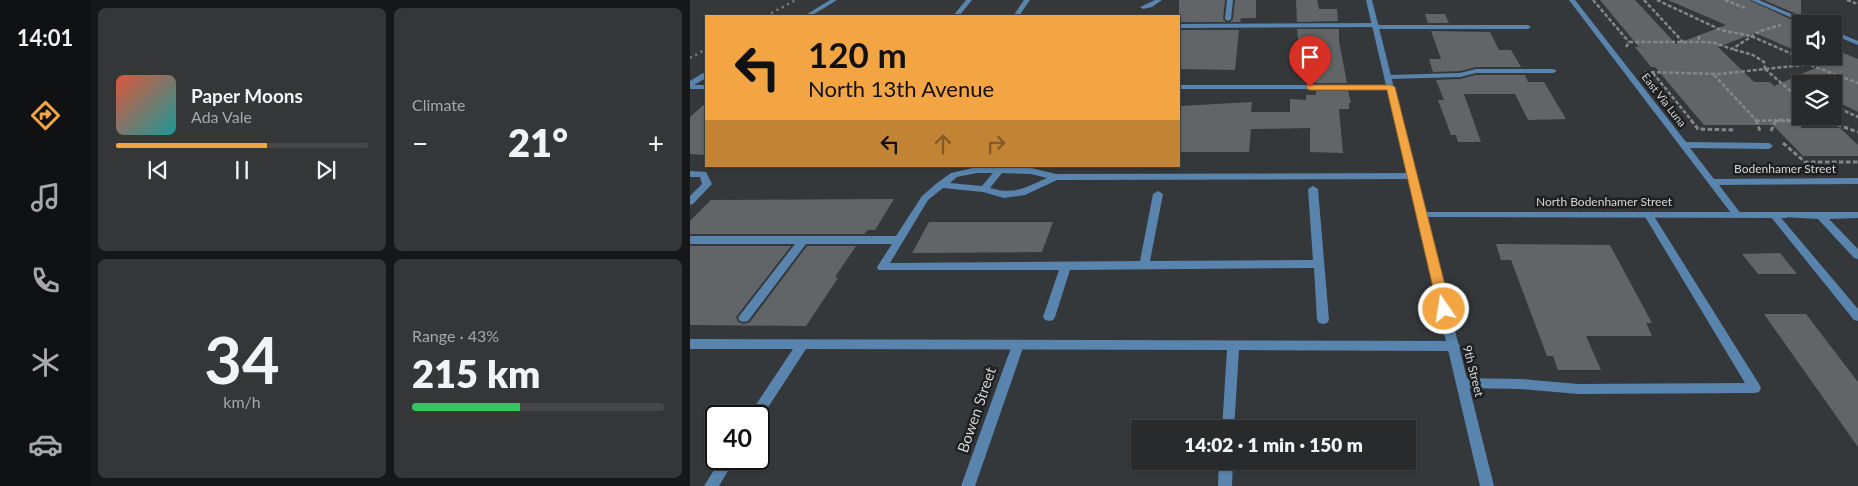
<!DOCTYPE html>
<meta charset="utf-8">
<style>
:root{--surface:#282a2c;--page:#343638;--text:#f1f3f6;--muted:#a5a7a9;--line:#444648;--accent:#f3a443}
body{margin:0;font-family:Lato,sans-serif;background:var(--page);color:var(--text);height:100vh;display:flex;flex-direction:column;font-size:19px;white-space:nowrap}
*{box-sizing:border-box;margin:0}
p{font-size:16px;color:var(--muted)}
.icon{flex:none;width:28px;height:28px;fill:none;stroke:currentColor;stroke-width:2;stroke-linecap:round;stroke-linejoin:round}
.map{position:relative;flex:1;overflow:hidden}
.panel{display:flex;flex-direction:column;gap:8px;padding:8px;background:#161718;width:600px}
.panel>*{flex:none}
.banner{position:absolute;left:15px;top:15px;width:475px;height:152px;border-radius:0px;box-shadow:0 1px 4px #0004,0 0 0 1px var(--line);background:#f3a443;color:#111;overflow:hidden}
.buttons{position:absolute;left:1102px;top:15px;display:grid;gap:10px}
.buttons a{display:grid;place-items:center;width:50px;height:50px;border-radius:0px;background:var(--surface);box-shadow:0 1px 4px #0004,0 0 0 1px var(--line);font-size:25px}
.speed{position:absolute;left:15px;top:405px;display:flex;gap:10px;font-size:25px;font-weight:700;text-align:center}
.speed>*{display:grid;place-content:center;width:65px;height:65px;border-radius:50%;background:var(--surface);box-shadow:0 1px 4px #0004,0 0 0 1px var(--line);line-height:1}
.speed .limit{border:2px solid #111;border-radius:8px;background:#fff;color:#111}
.pin{position:absolute;display:grid;place-items:center;width:42px;height:42px;color:#fff;margin:-51px -21px;border-radius:50% 50% 50% 0;rotate:-45deg;box-shadow:0 0 5px #0007}
.pin .icon{rotate:45deg}
.me{position:absolute;width:55px;margin:-28px;rotate:347deg;stroke-linejoin:round;filter:drop-shadow(0 0 4px #0008)}
.turn{display:flex;align-items:center;gap:18px;height:105px;padding:0 20px;font-size:22px}
.turn .icon{width:65px;height:65px;stroke-width:2.5}
.turn b{display:block;font-size:35px;line-height:42px}
.lanes{display:flex;align-items:center;height:48px;padding:0 20px;background:#0003;justify-content:center;gap:25px;direction:ltr}
.lanes .off{opacity:.35}
.big{font-size:38px;font-weight:800;line-height:1.1}
.panel .card{flex:1;display:flex;flex-direction:column;justify-content:center;gap:8px;min-width:0;padding:0 18px;border-radius:8px;background:var(--page)}
.panel .dial{align-items:center;gap:0}
.dial b{font-size:65px;line-height:1}
.song{display:flex;align-items:center;gap:15px}
.cover{width:60px;height:60px;border-radius:8px;background:linear-gradient(135deg,hsl(10 70% 55%),hsl(180 70% 35%))}
.played{height:5px;border-radius:2px;background:linear-gradient(90deg,var(--accent) 60%,var(--line) 60%)}
.keys{display:flex;justify-content:space-around;direction:ltr}
.heat{display:flex;justify-content:space-between;align-items:center;font-size:28px;direction:ltr}
.charge{height:8px;border-radius:4px;background:linear-gradient(90deg,#34c759 43%,var(--line) 0)}
.panel .tiles{flex:1;display:grid;gap:8px;grid-template-columns:repeat(2,1fr)}
.trip{position:absolute;left:441px;top:420px;width:285px;height:50px;border-radius:0px;background:var(--surface);box-shadow:0 1px 4px #0004,0 0 0 1px var(--line);font-weight:800;line-height:50px;text-align:center}
main{display:flex;flex:1;min-height:0}
.menu{display:flex;flex-direction:column;width:90px;justify-content:space-around;align-items:center;background:#101112;color:var(--muted)}
.menu .icon{width:35px;height:35px}
.menu .on{color:var(--accent)}
.menu b{font-size:22px;color:var(--text)}
.map>svg:first-child{display:block}
</style>
<main>
<nav class="menu">
<b>14:01</b>
<svg class="icon on" aria-label="directions" viewBox="0 0 24 24"><path d="M12 3l9 9-9 9-9-9zM9 14v-3h6M13 9l2 2-2 2"/></svg>
<svg class="icon" aria-label="music" viewBox="0 0 24 24"><path d="M9 18V5l10-2v13"/><circle cx="6" cy="18" r="3"/><circle cx="16" cy="16" r="3"/></svg>
<svg class="icon" aria-label="phone" viewBox="0 0 24 24"><path d="M5 4h4l2 5-3 2q2 4 5 5l2-3 5 2v4C11 20 4 13 5 4z"/></svg>
<svg class="icon" aria-label="climate" viewBox="0 0 24 24"><path d="M12 3v18M4 7l16 10M4 17L20 7"/></svg>
<svg class="icon" aria-label="car" viewBox="0 0 24 24"><path d="M5 17H2v-5l4-1 3-4h7l3 4 3 1v5h-3M9 17h6M6 11h13"/><circle cx="7" cy="17" r="2"/><circle cx="17" cy="17" r="2"/></svg>
</nav>
<section class="panel">
<div class="tiles">
<div class="card">
<div class="song"><i class="cover"></i><div><b>Paper Moons</b><p>Ada Vale</p></div></div>
<div class="played"></div>
<div class="keys"><svg class="icon" aria-label="previous" viewBox="0 0 24 24"><path d="M18 5L8 12l10 7zM5 5v14"/></svg><svg class="icon" aria-label="pause" viewBox="0 0 24 24"><path d="M8 5v14M16 5v14"/></svg><svg class="icon" aria-label="next" viewBox="0 0 24 24"><path d="M6 5l10 7-10 7zM19 5v14"/></svg></div>
</div>
<div class="card"><p>Climate</p>
<div class="heat"><a>−</a><b class="big">21°</b><a>+</a></div>
</div>
<div class="card dial"><b>34</b><p>km/h</p></div>
<div class="card"><p>Range · 43%</p><b class="big">215 km</b><div class="charge"></div></div>
</div>
</section>
<div class="map">
<svg width="1168" height="486" viewBox="0 0 1168 486">
<rect width="100%" height="100%" fill="#35383b"/>
<path fill="#626568" d="M489,0H535L533,19L536,22H489Z
M545,0H566V18H551L550,22H540L543,19Z
M606,0H627L629,9H647L648,21L607,22Z
M910,0H945L986,44L1036,25L978,0H1059L1111,24V30L1105,32L1111,35V53L1065,33L1028,47L1064,82H1080L1084,86L1144,60V49L1168,59V112L1144,100V84H1101L1111,93V128H1150L1168,145V156H1113L1083,125H1014L965,67H961L945,47H949Z
M1074,0H1111V16Z
M735,14H755L759,23H738Z
M607,29H649V41L657,83H625L622,56H614L612,41L608,40Z
M489,30H549L545,70L489,69Z
M741,31L800,32L809,50H821L831,67H786L770,71L743,72L739,59H751Z
M786,75H835L838,82H854L876,119L838,120L825,94H774L791,142H768L766,135H761L748,100H754L746,80L770,79Z
M626,91H658L661,103H659V109H649L653,153L620,152V128L561,129L559,152H489V106L562,102L561,112H600V99L616,100V95H626Z
M16,103V155L0,154V117Z
M204,199L185,230H178L174,234H0V221L21,200Z
M239,222H363L352,252L222,253Z
M806,244L920,245L962,323H956L962,336H896L911,370H868L863,356H857L821,260H811Z
M0,246H101L46,317L48,322L54,324L60,322L117,246H166L145,277L148,278L116,326L0,325Z
M1090,253L1107,274H1068L1052,254Z
M1074,314H1116L1168,382V447Z"/>
<g fill="none" stroke-linecap="round" stroke-linejoin="round">
<path stroke="#848689" stroke-width="2.5" stroke-dasharray="4 2" stroke-linecap="butt" d="M903,0L939,42
M954,0L993,42
M967,0L1031,30L1061,36L1118,61L1114,65L1075,69
M1035,0L1055,8
M1157,0L1168,4
M1009,36V42
M936,47L939,42H1015L1025,43L1042,49L1070,31L1091,25
M1115,63L1168,83
M1075,69L1111,100
M955,72L1030,74L1075,69L1074,62L1063,55L1042,49
M963,73L1002,121
M1024,75L1066,120
M1144,106L1168,117
M1129,116L1136,121
M1066,121L1086,120
M1085,121H1121"/>
<path stroke="#848689" stroke-width="3" stroke-dasharray="4.5 2.5" stroke-linecap="butt" d="M1001,120L1008,129L1045,130
M1066,120L1070,131
M1089,120L1137,122
M1134,120L1168,132
M1081,131L1086,120
M1093,143L1115,162H1168"/>
<path fill="#5884ad" fill-rule="evenodd" d="M276,0H282L269,16H263Z
M334,0H340L329,16H323Z
M465,0H472L462,7L453,9L450,7Z
M537,0H543L541,19L538,21L535,19Z
M879,0H885L996,142L1079,143L1083,146L1079,149L1000,148L1024,179L1168,178V184L1029,185L1052,215L1047,218L1044,217Z
M1061,0H1069L1125,24H1116Z
M686,23L689,25H838L841,27L838,29H686L683,27L489,28V24Z
M1144,31L1168,41V45L1144,35Z
M786,69H863L867,71L863,73H786L770,77L699,79L695,77L699,75L770,73Z
M959,212L962,213L1069,384L1071,388L1069,392L1065,393L888,394L830,389L773,388L769,387L767,383L769,379L773,378L830,379L888,384L1055,383L954,215Z
M1084,212L1087,213L1168,309V321L1164,320L1081,217L1079,215L1081,213Z
M1096,212H1168V218L1139,219L1168,249V259L1164,258L1128,219L1093,217L1091,215L1093,213Z
M0,339L764,341L768,343L770,346L768,349L764,351L549,350L544,429H532L537,350L116,349L69,421V416H60L61,412L103,349H0Z
M31,459H45L29,486H14Z
M529,461H543L542,486H528Z"/>
<path fill="#5884ad" fill-rule="evenodd" d="M140,0H147L121,16H114Z
M13,73H16V78L4,85H16V89H0V81Z
M489,85H701L705,87L701,89H489Z
M287,167L341,168L366,174L722,173L726,176L722,179L367,180L335,195L314,198L293,192L253,188L238,200L200,263L450,261L463,194L468,191L473,194L460,261L623,260L618,189L623,186L628,189L639,320L637,323L633,324L629,323L627,320L624,268L380,270L365,317L363,320L359,321L355,320L353,317L369,270H188L187,267L202,244H116L58,321L54,322L50,321L48,318L50,315L105,244H0V236H206L232,196L247,183L261,173ZM287,173H303L292,186L260,183L267,177ZM312,173L341,174L357,178C334,188 325,195 300,188Z
M0,171L16,172L22,184L3,204L0,205V196L12,184L10,177H0Z
M732,212H1096L1101,215L1096,218L729,217L727,215L729,213Z
M328,340L332,342L334,345L285,486H271L322,345L324,342Z"/>
<path fill="#5884ad" fill-rule="evenodd" d="M676,0H682L804,486H790Z"/>
<path stroke="#7e8183" stroke-width="2.5" stroke-dasharray="2 4" stroke-linecap="butt" d="M76,16L106,0
M0,58L16,49"/>
</g>
<path fill="#f3a443" stroke="#9e6b2c" d="M617,85H701L705,87L761,309L759,312H750L748,309L697,90H620L617,89Z"/>
<g text-anchor="middle" stroke-width="5" stroke-linejoin="round" paint-order="stroke">
<g font-size="11" fill="#d2d4d6" stroke="#1e1f20">
<text transform="translate(974 100) rotate(52)" y="4">East Via Luna</text>
</g>
<g font-size="12" fill="#d2d4d6" stroke="#1e1f20">
<text x="1095" y="173">Bodenhamer Street</text>
<text x="914" y="206">North Bodenhamer Street</text>
<text transform="translate(783 371) rotate(76)" y="4">9th Street</text>
</g>
<g font-size="15" fill="#d2d4d6" stroke="#1e1f20">
<text transform="translate(287 410) rotate(-71)" y="5">Bowen Street</text>
</g>
</g>
</svg>
<div class="buttons">
<a><svg class="icon" aria-label="sound" viewBox="0 0 24 24"><path d="M4 9h4l5-4v14l-5-4H4zM17 9q2 3 0 6"/></svg></a>
<a><svg class="icon" aria-label="layers" viewBox="0 0 24 24"><path d="M12 4l9 5-9 5-9-5zM3 14l9 5 9-5"/></svg></a>
</div>
<div class="speed"><div class="limit">40</div></div>
<div class="pin" style="left:620px;top:87px;background:#d93025"><svg class="icon" aria-label="arrive" viewBox="0 0 24 24"><path d="M6 21V4h12l-3 4 3 4H6"/></svg></div>
<svg class="me" style="left:754px;top:309px" viewBox="-20 -20 40 40"><circle r="17" fill="#f3a443" stroke="#fff" stroke-width="3"/><path d="M0-11L8 9 0 5-8 9z" fill="#fff"/></svg>
<div class="trip">14:02 · 1 min · 150 m</div>
<div class="banner">
<div class="turn"><svg class="icon" aria-label="left" viewBox="0 0 24 24"><path d="M17 20v-9H6M10 6l-5 5 5 5"/></svg><div><b>120 m</b>North 13th Avenue</div></div>
<div class="lanes"><svg class="icon" aria-label="left" viewBox="0 0 24 24"><path d="M17 20v-9H6M10 6l-5 5 5 5"/></svg><svg class="icon off" aria-label="ahead" viewBox="0 0 24 24"><path d="M12 20V5M6 11l6-6 6 6"/></svg><svg class="icon off" aria-label="right" viewBox="0 0 24 24"><path d="M7 20v-9h11M14 6l5 5-5 5"/></svg></div>
</div>
</div>
</main>
